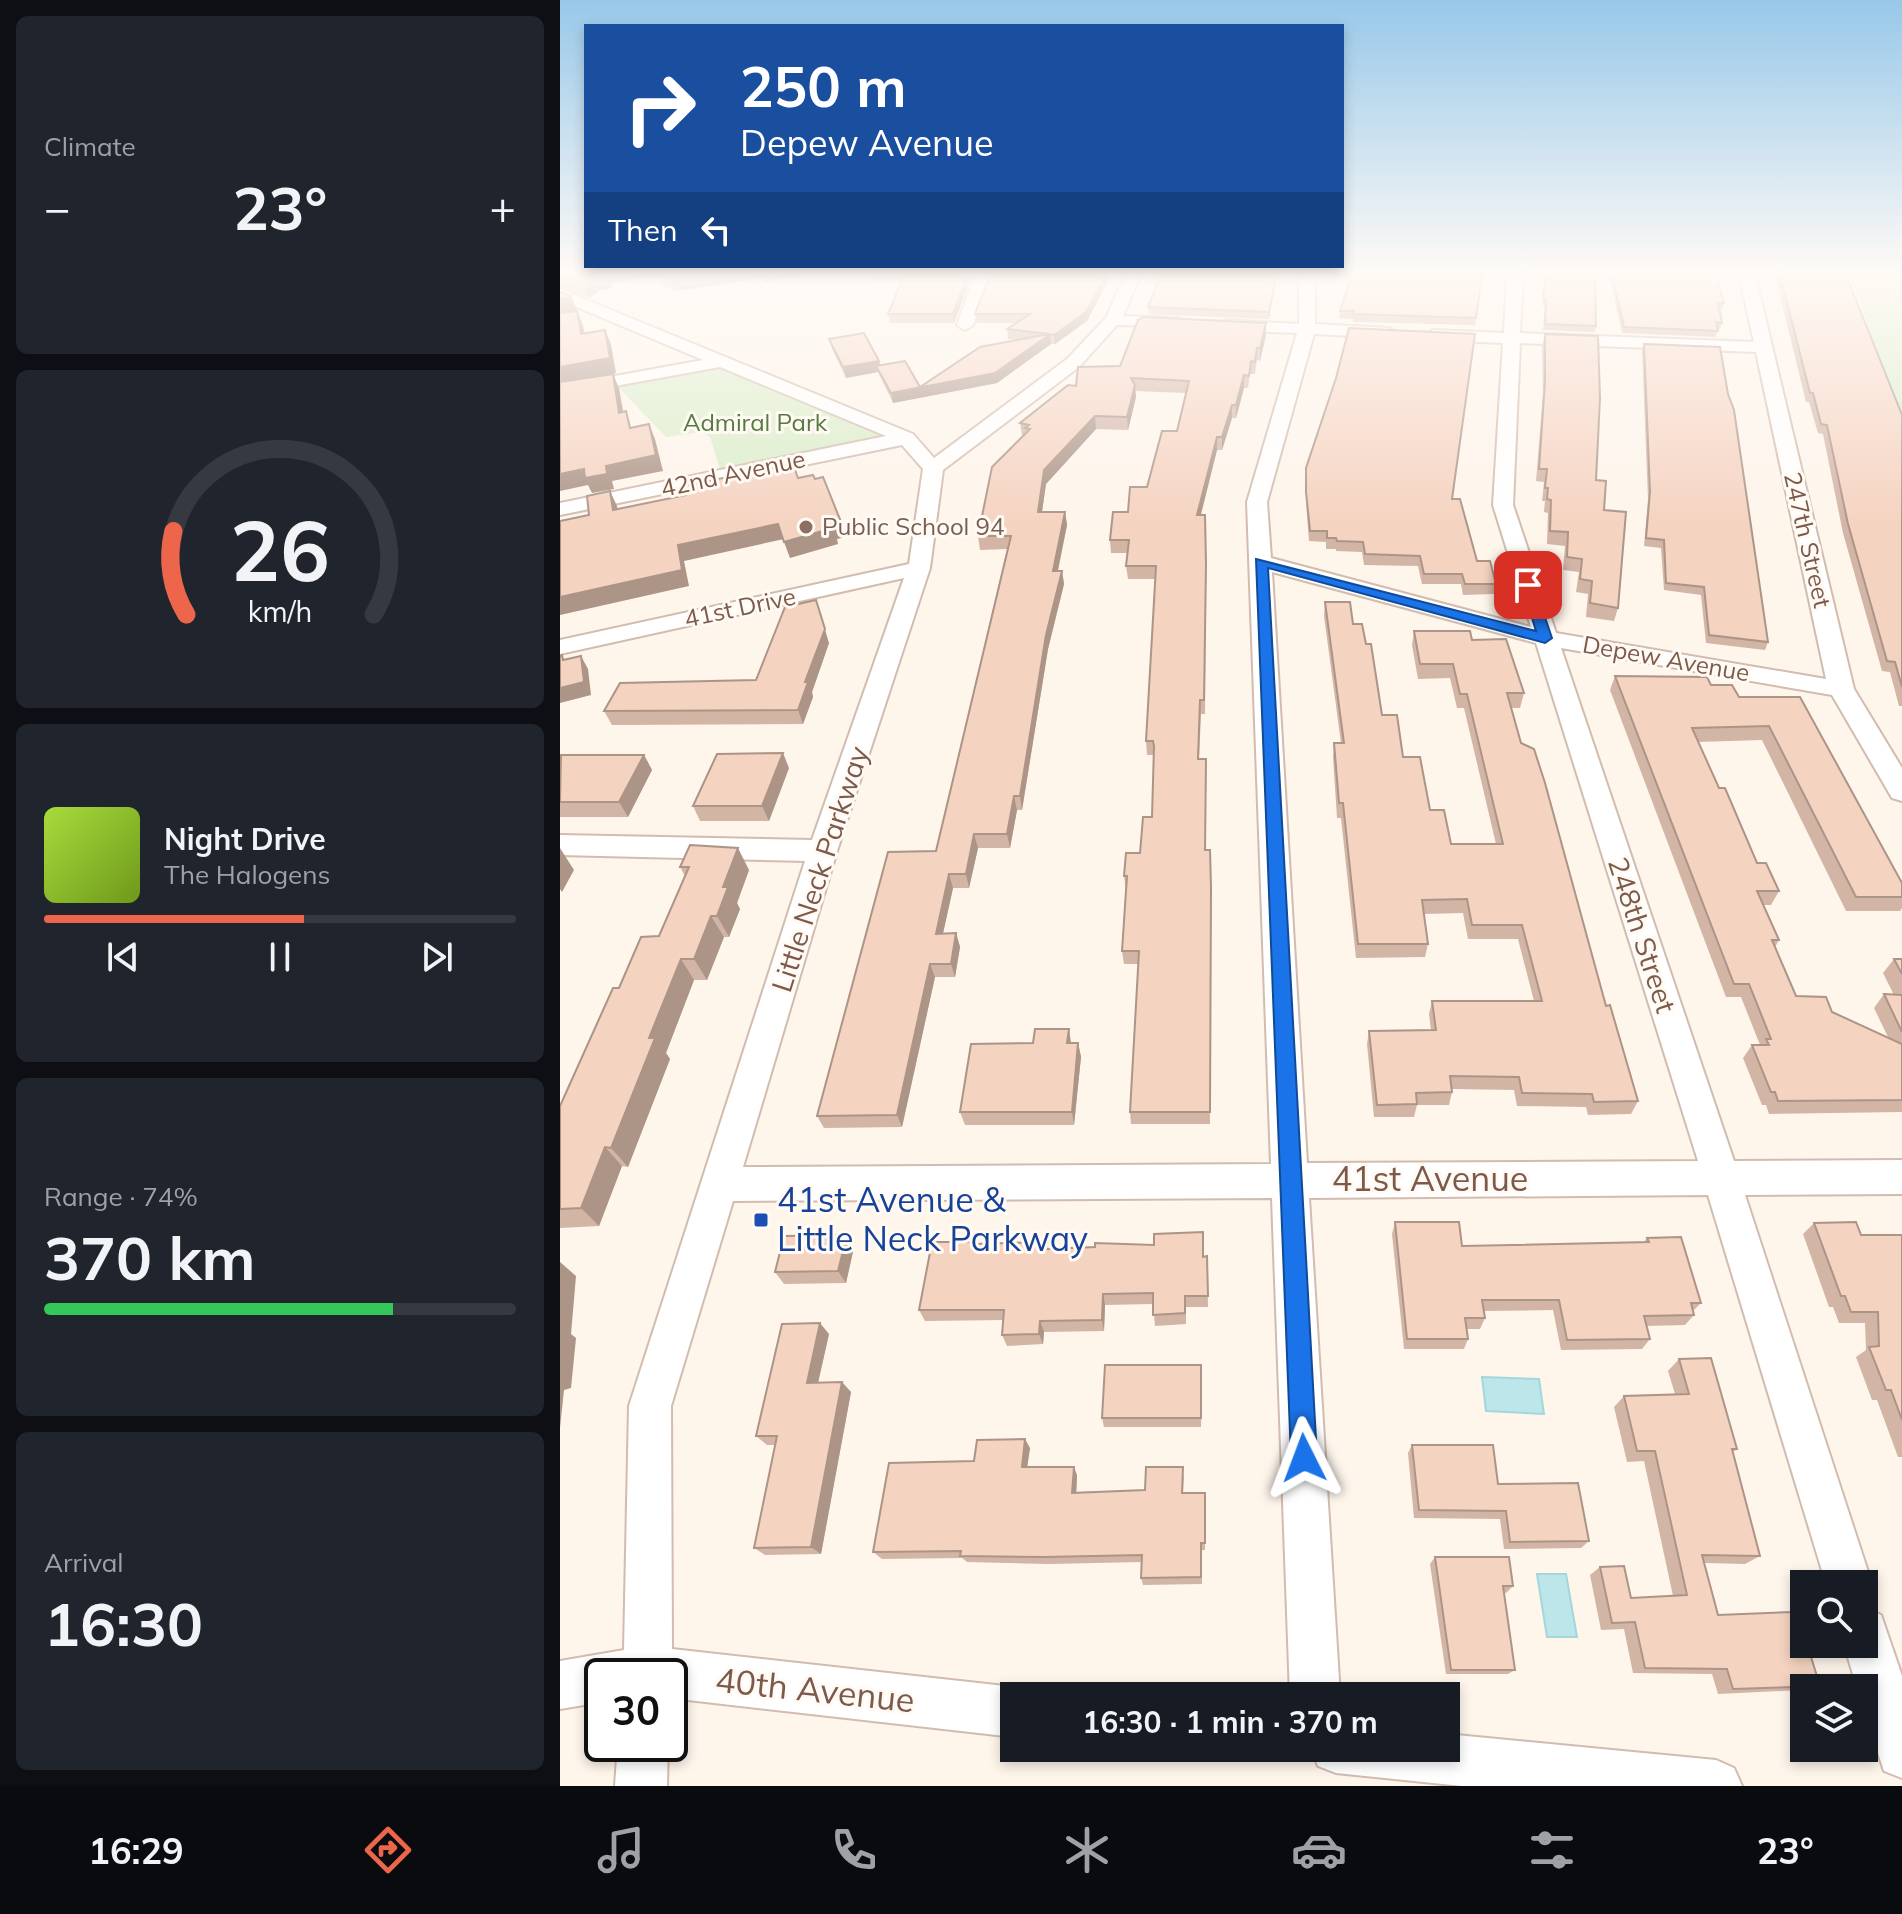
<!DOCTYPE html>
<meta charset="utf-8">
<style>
:root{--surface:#171b24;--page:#20242c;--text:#f1f3f6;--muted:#9ea1a6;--line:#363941;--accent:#ed664b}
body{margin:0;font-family:Mulish,sans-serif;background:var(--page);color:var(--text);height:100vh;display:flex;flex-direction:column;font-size:30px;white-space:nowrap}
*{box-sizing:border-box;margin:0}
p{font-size:26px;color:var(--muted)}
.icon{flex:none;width:44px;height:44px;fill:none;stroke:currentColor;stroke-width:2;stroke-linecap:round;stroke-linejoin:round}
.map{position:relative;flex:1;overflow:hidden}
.sheet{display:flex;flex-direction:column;gap:16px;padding:16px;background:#0d0f14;width:560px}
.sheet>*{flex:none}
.guide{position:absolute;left:24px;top:24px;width:760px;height:244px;border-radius:0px;box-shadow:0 4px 12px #0003;background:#1a4fa0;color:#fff;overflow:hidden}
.fabs{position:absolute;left:1230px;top:1570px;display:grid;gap:16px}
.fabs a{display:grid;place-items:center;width:88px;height:88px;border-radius:0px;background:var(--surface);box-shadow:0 4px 12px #0003;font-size:40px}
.speed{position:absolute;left:24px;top:1658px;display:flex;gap:16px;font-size:40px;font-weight:700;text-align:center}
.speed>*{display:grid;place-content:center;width:104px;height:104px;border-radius:50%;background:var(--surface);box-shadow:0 4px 12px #0003;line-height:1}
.speed .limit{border:4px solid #111;border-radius:12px;background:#fff;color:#111}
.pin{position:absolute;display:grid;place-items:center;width:68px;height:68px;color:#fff;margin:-34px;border-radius:16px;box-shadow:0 4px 12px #0006}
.me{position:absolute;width:88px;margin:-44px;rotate:357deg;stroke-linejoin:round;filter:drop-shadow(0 0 6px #0008)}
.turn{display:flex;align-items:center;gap:28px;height:168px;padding:0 24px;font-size:36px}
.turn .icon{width:104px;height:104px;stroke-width:2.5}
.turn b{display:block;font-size:56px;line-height:68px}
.then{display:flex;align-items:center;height:76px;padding:0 24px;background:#0003;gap:16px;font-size:30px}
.big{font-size:60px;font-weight:700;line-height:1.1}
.sheet .card{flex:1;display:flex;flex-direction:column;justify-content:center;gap:12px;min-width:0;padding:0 28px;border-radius:12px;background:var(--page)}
.sheet .dial{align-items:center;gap:0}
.dial svg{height:208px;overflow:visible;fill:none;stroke:var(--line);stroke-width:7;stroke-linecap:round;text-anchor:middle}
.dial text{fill:var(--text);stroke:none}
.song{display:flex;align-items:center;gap:24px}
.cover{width:96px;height:96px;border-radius:12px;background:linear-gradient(135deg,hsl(80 70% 55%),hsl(80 70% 35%))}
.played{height:8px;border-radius:4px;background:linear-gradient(90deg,var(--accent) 55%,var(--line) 55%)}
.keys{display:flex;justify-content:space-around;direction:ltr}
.heat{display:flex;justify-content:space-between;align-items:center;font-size:44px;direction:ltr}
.charge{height:12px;border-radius:6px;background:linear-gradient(90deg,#34c759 74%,var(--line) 0)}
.trip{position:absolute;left:440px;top:1682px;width:460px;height:80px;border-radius:0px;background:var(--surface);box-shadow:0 4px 12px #0003;font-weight:700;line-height:80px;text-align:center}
.tab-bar{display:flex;height:128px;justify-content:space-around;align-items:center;background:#090b0e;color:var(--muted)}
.tab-bar .icon{width:56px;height:56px}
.tab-bar .selected{color:var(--accent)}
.tab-bar b{font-size:36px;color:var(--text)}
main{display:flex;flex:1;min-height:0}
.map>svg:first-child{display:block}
</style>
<main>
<section class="sheet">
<div class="card"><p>Climate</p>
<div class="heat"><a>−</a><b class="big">23°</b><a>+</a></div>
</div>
<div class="card dial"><svg viewBox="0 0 100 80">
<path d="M14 69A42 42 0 1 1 86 69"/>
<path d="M14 69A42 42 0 0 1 9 37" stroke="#ed664b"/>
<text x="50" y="56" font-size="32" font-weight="700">26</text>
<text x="50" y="72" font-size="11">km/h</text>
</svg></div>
<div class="card">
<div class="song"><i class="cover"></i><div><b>Night Drive</b><p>The Halogens</p></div></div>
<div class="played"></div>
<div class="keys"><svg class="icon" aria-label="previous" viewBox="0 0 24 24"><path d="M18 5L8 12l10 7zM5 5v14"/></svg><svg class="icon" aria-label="pause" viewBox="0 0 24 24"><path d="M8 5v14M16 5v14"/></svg><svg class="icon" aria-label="next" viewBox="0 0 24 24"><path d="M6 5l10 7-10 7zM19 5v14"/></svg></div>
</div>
<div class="card"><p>Range · 74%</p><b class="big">370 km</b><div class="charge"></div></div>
<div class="card"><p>Arrival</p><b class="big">16:30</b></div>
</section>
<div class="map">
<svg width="1342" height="1786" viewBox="0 0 1342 1786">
<rect width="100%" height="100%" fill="#fef5eb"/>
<path fill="#d9edc8" d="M1290,275H1342V414L1333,406L1304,325L1307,321Z
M163,361L346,438L162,476L150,437L141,432L106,437L52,381Z"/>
<path fill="#bde6ea" stroke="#a3d7dc" stroke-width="2" d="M922,1377L979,1379L984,1414L926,1411Z
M977,1574H1006L1017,1637H987Z"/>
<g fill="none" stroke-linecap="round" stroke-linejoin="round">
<defs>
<path id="minor" d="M415,275H431L413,325L405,330L397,325Z
M565,275H581L563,316L617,318L623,320L625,323L623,326L557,325L519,367L383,470L370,568L277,851L183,1167L711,1164L687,502L737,333L665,330L657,325L665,320L739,324V275H755V324L829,328L837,333L829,338L754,334L707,502L711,558L971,627L933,505L943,343L873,340L865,335L873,330L944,333L947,275H963L960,333L1194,342L1179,275H1195L1294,689L1342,768V801L1332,798L1272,695L1001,648L1174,1161L1342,1160V1194L1185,1195L1312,1584L1304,1601V1584H1266L1148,1195L749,1198L780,1696H730L712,1198L173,1201L111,1406L112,1649L454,1687L472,1696H454V1737L110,1698V1676H42V1702L0,1709V1661L64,1650L69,1406L245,861L0,855V835L252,840L344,578L0,654V640L349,564L363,469L342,445L0,515V503L326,436L160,367L0,396V386L143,360L0,300V289L353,434L374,458L507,359L546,318ZM960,343L1196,352L1266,679L996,633L953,505ZM712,572L976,643L1138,1161L747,1163Z
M1304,1608L1321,1615L1342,1676V1778L1324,1771L1304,1711V1688H1297L1284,1644H1304Z
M886,1734L1156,1760L1174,1768L1182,1786H902L776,1773L758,1766L751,1748H886Z
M58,1744H108L107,1786H55Z"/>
</defs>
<use href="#minor" stroke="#d2bcaf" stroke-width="4"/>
<use href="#minor" fill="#fff" fill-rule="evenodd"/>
</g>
<path fill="#d3b5a6" d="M0,275H241V276L205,282L203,278L115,291L104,286L98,276L52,283V288L41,290L29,298L0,287Z
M310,275H412L394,323H330L328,314L341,281H311Z
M430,275H549V279L527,321L495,344H491L437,383L333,403L318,372L286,378L272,349L269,339L319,361L320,365L360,387L458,340L448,339L447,329L456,323H417L415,314Z
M717,275L709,319L589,314L588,307Z
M922,275L915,325L793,322V319L779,318L780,311Z
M986,275L1036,326L1035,332L983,330L985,306L982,305Z
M1049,275H1156L1164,303L1162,309H1159L1162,323L1160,329H1157L1156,337L1062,333Z
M1215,275H1286L1342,415V706H1339L1330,672L1322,671L1283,533L1263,434L1258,433L1249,402H1246Z
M706,323V335L700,361L697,360L695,374H690L688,388H684L676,418H672L662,450H657L641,515L646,577L645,714H641L639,759L646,850L650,1124H571L570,1112L579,964H564L562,951L566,890L564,876L580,853L592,817L594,755H587L586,741L596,579H568L566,566L568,553H551L550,540L587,487L617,431L626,393L575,391L576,397L568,430L536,429L486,484L482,512H505L507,525L498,571H502L504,584L488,649L462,810H457L450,848H418L409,888H393L383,933H396L400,947L395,977H375L342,1127L264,1128L257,1116L376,851L447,549L420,550L418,536L464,436L462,435L460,423L516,386L560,366Z
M985,334L1036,480L1044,510L1058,608L1054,621L1026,617L1028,594L1016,592L1019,572L1003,570L1005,546L987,544L988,513L984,512L985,501H982L984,482L976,481L983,393L982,346Z
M1084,344L1208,642L1205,650L1146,643L1141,595L1104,590L1101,548L1084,546L1088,499L1082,350Z
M746,468L892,499L917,561L936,584L934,594L903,595L901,584H862L858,566L804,565L802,552L776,551V549H766V542L749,541L746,502Z
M765,602L793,624L806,644L822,715L870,810L891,844H936L904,708H897L890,678L858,679L852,645L854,631L912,640L964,693L960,708H951L961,743L1078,1101L1071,1114L1028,1115L1026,1107L957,1106L954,1090L892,1089V1092L889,1105H857L854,1117H814L807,1044L809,1031L871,1030L869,1014L872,1001H974L958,939H908L903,913L864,914L868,944L865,957L796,958L781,818H777L773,757L774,743H781L764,616Z
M269,643L252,692L253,697L243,724L52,725L44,711L196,680Z
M1055,676L1151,685L1179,697H1240L1342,883V908L1340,911H1286L1202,740L1138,742L1159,788L1197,863L1219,891L1211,905H1203L1219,940L1215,947L1236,996L1328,1037L1314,1008L1324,994L1334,995L1323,973L1334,959H1342V1112L1209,1114L1206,1105H1202L1183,1058L1192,1045H1200L1181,997H1166L1050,690Z
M84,755L92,770L68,817H0V756Z
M229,768L209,821H140L133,806Z
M120,867L189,870L177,903L180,909L169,937H164L147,980H134L106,1053L110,1059L68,1167L62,1166L39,1226L0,1228V1106L59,988L99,936L125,876Z
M511,1043H518L521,1057L514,1125H405L400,1112Z
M835,1222L902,1246L1084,1242L1087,1238L1141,1303L1133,1311L1134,1315L1125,1325L1087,1326L1090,1339L1082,1349L1001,1350L993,1310L924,1311L925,1318L920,1329H907L908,1339L904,1349H844L832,1234Z
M1254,1223L1301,1235H1342V1457H1338L1317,1400H1312L1296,1357L1306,1350L1305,1323H1279L1273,1307H1269L1243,1234Z
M414,1242L415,1244L486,1242L488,1249L647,1256L648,1307H626V1324L595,1326L593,1304L545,1305L544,1331L484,1332L483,1344L447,1346L442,1335L443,1320L365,1321L359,1310Z
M294,1247L286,1283L224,1284L215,1272Z
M269,1334L258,1382L291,1392L261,1554L205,1555L194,1548L216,1445H207L196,1436Z
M1119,1359L1177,1449L1172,1453L1200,1556L1185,1564L1144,1563L1158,1615L1242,1644L1260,1686L1251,1688H1244V1690H1242L1158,1694L1152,1674L1073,1673L1064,1629L1041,1630L1030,1575L1040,1567L1071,1598L1113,1596L1084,1461L1067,1462L1054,1407L1064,1396L1115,1394L1108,1371Z
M642,1375L641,1427H544L542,1418Z
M852,1445L938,1484L1029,1541L1021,1548L944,1549L940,1519L854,1518L848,1453Z
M470,1448L467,1467L517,1475L516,1492L585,1490L624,1475L623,1493H645V1550H642V1584L583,1585L581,1578L582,1562L488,1564L407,1562L402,1558L322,1559L313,1552L414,1461Z
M875,1557L953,1586L946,1593L944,1592L955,1670L948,1674H886L870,1564Z"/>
<path fill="#ac9487" d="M44,275H97L98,276L52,283V288L41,290L29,298L24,284L35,276Z
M126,275H202L203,278L115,291L110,277Z
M203,275H241V276L205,282Z
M407,275H412L394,323L393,314Z
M546,275H549V279L527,321L495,344L494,335Z
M716,275H717L709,319V312Z
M11,296L17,310L0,314V299Z
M17,311L23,325L27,348L21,334Z
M706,323V335L700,361V348Z
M45,330L51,344L56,373L0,383V367Z
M490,334L491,344L437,383L333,403L331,393L435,373Z
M319,361L322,371L316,366L318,372L286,378L283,367Z
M53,374L59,388L66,428L59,413Z
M684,375V388L676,418V405Z
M575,385L576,397L568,430L567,417Z
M672,405V418L662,450V437Z
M535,416L536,429L486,484L480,525L478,512L484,470Z
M89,424L95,439L103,471L52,481L54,489L32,493L28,485L0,491V474L46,466Z
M657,437V450L637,529V515Z
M50,491L57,506L60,526L53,510Z
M505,512L507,525L495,584L493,571Z
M281,522L286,537L277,539L278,544L230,558L224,542L272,524Z
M218,524L224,539L124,561L129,586L0,615V597L118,545Z
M502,571L504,584L488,649L462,810L460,796L486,635Z
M256,600L269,643L252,692L253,697L243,724L238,710L245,682Z
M21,656L28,669L31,695L0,703V688Z
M223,753L229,768L209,821L202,806Z
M84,755L92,770L68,817L59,802Z
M454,796L457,810L450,848L447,834Z
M414,834L418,848L409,888L406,874Z
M0,848L14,870L2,892L0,889Z
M178,848L189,870L177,903L180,909L169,937L157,916L163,887Z
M389,874L393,888L380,947L376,934Z
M151,916L164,937L147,980L134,959Z
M396,933L400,947L395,977L391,964Z
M121,959L134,980L106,1053L110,1059L68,1167L51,1148L89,1038Z
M370,964L375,977L342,1127L337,1115Z
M509,1029L511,1043H507Z
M518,1043L521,1057L514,1125L512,1112Z
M45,1147L62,1166L39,1226L21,1208Z
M287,1235L294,1247L286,1283L278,1271Z
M0,1262L16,1276L11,1334L16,1338L11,1388L4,1390L0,1428Z
M543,1294L545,1305L544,1331L542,1320Z
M480,1321L484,1332L483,1344L479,1334Z
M260,1323L269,1334L256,1392L247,1383Z
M282,1382L291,1392L261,1554L251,1547Z
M465,1439L470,1448L466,1475L462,1467Z
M514,1467L517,1475L516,1500L512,1493Z"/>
<path fill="#f5d3c1" stroke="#ac9487" stroke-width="2" d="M0,275H44L35,276L24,284Z
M105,275H126L110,277Z
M344,275H407L393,314H328Z
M430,275H546L526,312L494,335L490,334L435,373L331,393L316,366L345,361L360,387L420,347L489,334L447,329L470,314H415Z
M601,275H716L709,312L588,307Z
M792,275H922L916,318L793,314L794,311H780Z
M986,275H1035L1036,326L985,324L986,299H983Z
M1052,275H1156L1164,303H1158L1162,323L1156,322L1158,331L1064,327Z
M1220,275H1286L1342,415V687L1335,662L1327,661L1288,524L1267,425L1261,424L1253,393H1250Z
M0,292L11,296L0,299Z
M17,311L21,334L45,330L50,358L0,367V313Z
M583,317L706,323L700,348H697L695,362L691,361L689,376L684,375L676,405H672L662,437H657L637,515H645L646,564L644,700H640L638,759H646L645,850H650L651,887L650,1112H570L579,951H562L567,876H564L566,853H580L583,817H592L594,746L593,741H586L596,566H566L569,540H550L553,512H568L570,487H587L602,431H617L629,381L571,378L575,385L567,417L535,416L484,470L478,512H505L493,571H502L486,635L460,796H454L447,834H414L406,874H389L376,934L396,933L391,964H370L337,1115L257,1116L328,852L376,851L451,536H418L432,467L470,429L465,428L469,425L460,423L508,385L516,386L518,367L560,366L578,320Z
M789,328L915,334L892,499H900L917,561H930L936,584H905L902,574H864L860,556L805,554L803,542L777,541L776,538H767V531H750L746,492V468L776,378Z
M304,333L319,361L283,367L269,339Z
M985,334L1038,336L1040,398L1036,480L1046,481L1044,510L1066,512L1058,608L1030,603L1032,581L1020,579L1022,559L1007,557L1008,532L990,531L991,500L987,499L988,488H985L987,469H979L985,381Z
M1084,344L1160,347L1168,394L1174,410L1208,642L1149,635L1144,587L1106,583L1104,540L1086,538L1090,492Z
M53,374L59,413L66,411L70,428L89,424L96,455L46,466L47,474L25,478L24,469L0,474V382Z
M233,464L238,478L253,475L255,479L263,477L281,522L272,524L273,528L224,542L218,524L118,545L122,570L0,597V521L29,515L27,496L50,491L53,510L126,495L123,486Z
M256,600L265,629L245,682H248L238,710L44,711L60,683L196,680L225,607Z
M765,602H790L793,624H802L806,644H811L822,715H837L843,757H860L870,810H884L891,844H943L907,694H900L893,664H860L854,631H910L912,640L946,639L964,693H947L961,743L974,749L985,783L1046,1006L1050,1005L1078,1101L1034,1102L1032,1094L962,1093L959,1077L890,1076L892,1092L856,1093L857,1104L817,1105L809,1031L876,1030L872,1001H982L962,925H912L907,899L862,900L868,944H798L783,803H779L774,743H784Z
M2,655L3,660L21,656L24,682L0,688V656Z
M1055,676L1147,677L1151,685H1172L1179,697H1240L1342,883V897H1296L1209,726L1132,728L1159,788H1165L1197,863H1206L1219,891H1197L1219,940H1212L1236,996L1266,997L1272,1012L1342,1044V1100L1218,1101L1215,1092H1211L1192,1045H1209L1206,1039H1211L1189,984H1174Z
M223,753L202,806H133L157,754Z
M1,755H84L59,802H0Z
M130,845L178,848L163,887H168L157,916H151L134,959H121L89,1038H95L51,1148L45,1147L21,1208L0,1209V1106L53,988H59L81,937L99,936L129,867H120Z
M1334,959H1342V974Z
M1324,994L1342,995V1032Z
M475,1029H509L507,1043H518L512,1112H400L411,1044L473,1043Z
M835,1222H899L902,1246L1089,1242L1087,1238L1121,1237L1141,1303H1131L1134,1315L1084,1316L1090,1339L1007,1340L999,1300H922L925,1318H905L908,1339H847Z
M1296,1222L1301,1235H1342V1420L1331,1390H1326L1309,1347L1319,1346L1318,1312H1291L1285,1296H1281L1254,1223Z
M643,1232V1257L647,1256L648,1296H625V1313L593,1315V1293L543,1294L542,1320L480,1321L479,1334L442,1335L444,1310H359L372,1242H414V1244L486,1242V1249L535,1247V1243L594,1245V1234Z
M287,1235L278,1271L215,1272L224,1236Z
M260,1323L247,1383L282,1382L251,1547L194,1548L217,1436H196L222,1324Z
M1151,1358L1177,1449H1172L1200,1556L1142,1555L1158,1615L1232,1612L1242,1644H1247L1260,1686L1173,1689L1167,1669L1085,1668L1075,1622L1052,1623L1040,1567L1064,1566L1071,1598L1127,1595L1095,1451H1077L1064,1396L1129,1394L1119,1359Z
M545,1365H641V1418H542Z
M465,1439L462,1467H514L512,1493L585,1490L586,1467H623L622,1493H645V1543H641V1577L581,1578L582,1555L484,1557L400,1556L401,1551L313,1552L329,1463L414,1461L417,1440Z
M852,1445H933L938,1484L1018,1483L1029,1541L950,1542L946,1511L859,1510Z
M875,1557H949L953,1586H943L955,1670H891Z"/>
<linearGradient id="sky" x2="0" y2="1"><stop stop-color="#97c8e9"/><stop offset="0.52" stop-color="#fffaf6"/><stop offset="1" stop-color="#fffaf6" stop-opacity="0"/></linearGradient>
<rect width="1342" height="525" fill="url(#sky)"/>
<path fill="#1a73e8" stroke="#114b97" stroke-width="2" d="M696,559L976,631L962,585L973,582L992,638L985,643L708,568L757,1458L753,1467L744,1471L735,1467L731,1458Z"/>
<circle fill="#8d6e63" stroke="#fffaf3" stroke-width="3" cx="246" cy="527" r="8"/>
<rect fill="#1a4fb4" stroke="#fffaf3" stroke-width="3" x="193" y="1212" width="16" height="16" rx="4"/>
<g text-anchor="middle" stroke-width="6" stroke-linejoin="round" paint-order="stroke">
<g font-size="24" fill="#557c3f" stroke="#fffaf3">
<text x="195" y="431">Admiral Park</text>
</g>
<g font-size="24" fill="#7c5a4b" stroke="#fffaf3">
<text transform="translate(173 474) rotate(-12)" y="8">42nd Avenue</text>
<text transform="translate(1247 540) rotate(77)" y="8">247th Street</text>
<text transform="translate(180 608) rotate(-12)" y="8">41st Drive</text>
<text transform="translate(1106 659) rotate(10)" y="8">Depew Avenue</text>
</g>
<g font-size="24" fill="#785e54" stroke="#fffaf3" text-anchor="start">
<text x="262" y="535">Public School 94</text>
</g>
<g font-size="28" fill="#7c5a4b" stroke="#fffaf3">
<text transform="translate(260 869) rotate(-72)" y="10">Little Neck Parkway</text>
<text transform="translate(1082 935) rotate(72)" y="10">248th Street</text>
</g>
<g font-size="34" fill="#7c5a4b" stroke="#fffaf3">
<text x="870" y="1191">41st Avenue</text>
<text transform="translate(255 1690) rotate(6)" y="12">40th Avenue</text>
</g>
<g font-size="34" fill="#164399" stroke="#fffaf3" text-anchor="start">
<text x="217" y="1212">41st Avenue &amp;<tspan x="217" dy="39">Little Neck Parkway</tspan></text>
</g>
</g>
</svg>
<div class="fabs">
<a><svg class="icon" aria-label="search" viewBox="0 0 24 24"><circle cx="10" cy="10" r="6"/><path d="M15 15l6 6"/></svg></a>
<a><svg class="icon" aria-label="layers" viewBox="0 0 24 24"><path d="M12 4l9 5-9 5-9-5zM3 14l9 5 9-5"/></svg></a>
</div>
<div class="speed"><div class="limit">30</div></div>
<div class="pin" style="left:968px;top:585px;background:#d93025"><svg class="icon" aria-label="arrive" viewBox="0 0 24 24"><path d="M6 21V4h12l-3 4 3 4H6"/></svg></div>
<svg class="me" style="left:744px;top:1458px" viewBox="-20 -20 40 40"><path d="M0-17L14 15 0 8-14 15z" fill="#1a73e8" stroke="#fff" stroke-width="4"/></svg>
<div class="trip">16:30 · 1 min · 370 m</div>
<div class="guide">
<div class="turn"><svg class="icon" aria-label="right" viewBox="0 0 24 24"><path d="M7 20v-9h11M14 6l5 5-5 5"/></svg><div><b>250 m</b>Depew Avenue</div></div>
<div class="then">Then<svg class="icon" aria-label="left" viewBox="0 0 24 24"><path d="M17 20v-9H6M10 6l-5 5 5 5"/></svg></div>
</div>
</div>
</main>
<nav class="tab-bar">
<b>16:29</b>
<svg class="icon selected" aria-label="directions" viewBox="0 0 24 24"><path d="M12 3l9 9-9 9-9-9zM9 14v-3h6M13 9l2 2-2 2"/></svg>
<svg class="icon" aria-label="music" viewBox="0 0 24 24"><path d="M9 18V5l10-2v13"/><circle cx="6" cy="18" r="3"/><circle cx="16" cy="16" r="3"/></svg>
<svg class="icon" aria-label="phone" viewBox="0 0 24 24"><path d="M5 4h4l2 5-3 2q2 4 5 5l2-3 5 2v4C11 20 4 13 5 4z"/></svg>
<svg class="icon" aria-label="climate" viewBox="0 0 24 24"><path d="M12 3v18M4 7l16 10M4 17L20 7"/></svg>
<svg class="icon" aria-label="car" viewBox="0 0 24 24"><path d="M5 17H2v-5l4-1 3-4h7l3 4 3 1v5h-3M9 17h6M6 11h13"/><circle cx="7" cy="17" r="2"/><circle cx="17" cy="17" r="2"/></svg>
<svg class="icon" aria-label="filters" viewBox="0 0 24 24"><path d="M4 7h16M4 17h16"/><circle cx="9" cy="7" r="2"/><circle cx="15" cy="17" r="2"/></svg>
<b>23°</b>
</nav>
